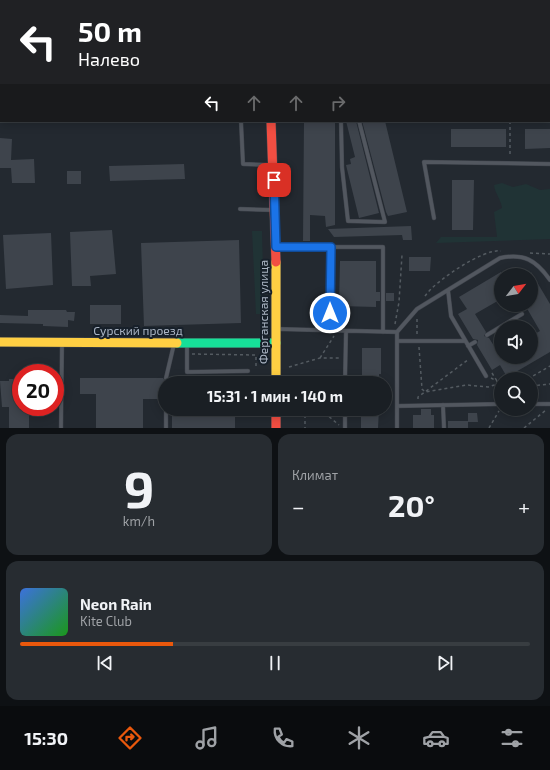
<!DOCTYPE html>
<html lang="ru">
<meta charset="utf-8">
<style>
:root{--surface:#1a1f24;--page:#272c31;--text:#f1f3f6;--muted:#9fa2a6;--line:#383d41;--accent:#ea580c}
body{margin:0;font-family:"Exo 2",sans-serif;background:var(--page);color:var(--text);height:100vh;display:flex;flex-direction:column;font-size:15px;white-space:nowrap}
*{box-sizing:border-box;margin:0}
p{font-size:13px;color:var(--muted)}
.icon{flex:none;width:22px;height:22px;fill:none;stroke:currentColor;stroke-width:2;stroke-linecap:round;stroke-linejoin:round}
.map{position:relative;height:428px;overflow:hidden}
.sheet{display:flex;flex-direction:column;gap:6px;padding:6px;background:#0e1114;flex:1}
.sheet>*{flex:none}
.guide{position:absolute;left:0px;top:0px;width:550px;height:122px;box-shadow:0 2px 10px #0003,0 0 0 1px var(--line);background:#202124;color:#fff;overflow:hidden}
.needle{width:26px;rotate:59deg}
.controls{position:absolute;left:494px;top:268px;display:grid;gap:8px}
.controls a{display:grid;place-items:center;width:44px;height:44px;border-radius:50%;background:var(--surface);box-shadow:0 2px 10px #0003,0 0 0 1px var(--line);font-size:20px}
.speed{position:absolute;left:12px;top:364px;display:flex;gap:8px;font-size:20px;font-weight:700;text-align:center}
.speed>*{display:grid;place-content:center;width:52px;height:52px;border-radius:50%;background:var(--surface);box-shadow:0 2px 10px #0003,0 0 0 1px var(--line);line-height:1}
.speed .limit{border:6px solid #d22;background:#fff;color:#111}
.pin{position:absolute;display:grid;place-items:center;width:34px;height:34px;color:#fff;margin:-17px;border-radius:8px;box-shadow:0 2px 6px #0006}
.me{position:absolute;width:44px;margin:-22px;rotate:0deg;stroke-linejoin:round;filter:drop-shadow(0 0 3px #0008)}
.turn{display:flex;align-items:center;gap:14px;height:84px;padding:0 12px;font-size:18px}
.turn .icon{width:52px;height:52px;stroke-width:2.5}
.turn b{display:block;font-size:28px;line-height:34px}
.lanes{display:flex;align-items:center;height:38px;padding:0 12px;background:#0003;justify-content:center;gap:20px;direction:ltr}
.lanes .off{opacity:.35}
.big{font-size:30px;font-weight:700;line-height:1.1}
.sheet .card{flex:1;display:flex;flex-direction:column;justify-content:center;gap:6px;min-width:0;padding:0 14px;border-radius:12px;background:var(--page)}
.sheet .dial{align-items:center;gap:0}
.dial b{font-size:52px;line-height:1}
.song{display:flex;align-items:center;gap:12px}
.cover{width:48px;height:48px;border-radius:6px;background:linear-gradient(135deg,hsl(220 70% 55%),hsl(120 70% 35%))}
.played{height:4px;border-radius:2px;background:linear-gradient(90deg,var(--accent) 30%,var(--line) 30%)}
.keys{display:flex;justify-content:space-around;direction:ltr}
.heat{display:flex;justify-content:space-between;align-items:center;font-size:22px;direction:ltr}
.sheet .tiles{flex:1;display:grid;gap:6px;grid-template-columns:1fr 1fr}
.card:last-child{grid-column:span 2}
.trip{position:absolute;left:158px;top:376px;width:234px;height:40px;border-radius:20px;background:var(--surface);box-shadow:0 2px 10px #0003,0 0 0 1px var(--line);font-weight:700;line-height:40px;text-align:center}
.tabs{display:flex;height:64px;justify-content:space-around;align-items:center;background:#0a0c0e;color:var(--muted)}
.tabs .icon{width:28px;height:28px}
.tabs .current{color:var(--accent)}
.tabs b{font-size:18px;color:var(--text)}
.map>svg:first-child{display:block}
</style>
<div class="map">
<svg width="550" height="428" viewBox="0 0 550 428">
<rect width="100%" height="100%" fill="#232930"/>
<path fill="#2a2936" d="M373,0H550V72L549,1Z"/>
<path fill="#203335" d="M502,183L513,187L526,184L540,190L550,189V239L436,243L441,237H497L494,212L502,208C501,199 495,194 494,185Z
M252,231H262L264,314H256Z"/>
<path fill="#3e444c" d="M304,121H335V225L326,227L325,216L310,215V241H303Z
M346,121H356L379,213L359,218L346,165L351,164L350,159L355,157Z
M362,121H385L407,212L388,216L386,212Z
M451,129H506V147H451Z
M525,129H550V148L525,149Z
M0,138L12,139L11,160L34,159L35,183H12L11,168H0Z
M184,164L185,179L110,181L109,166Z
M67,171H81V184H67Z
M452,180H474L473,230H452Z
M411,226L412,240H403L402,235L334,237L328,229Z
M112,230L116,274L90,276L91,286H72L70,232Z
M51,233L53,285L6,289L3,235Z
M239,240L241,323L144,326L141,243Z
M409,257H431L430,271H409Z
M340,261H376V292H380V301H376V307L339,306Z
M501,272V299L475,314L486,332L484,336L489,338L501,357H531V336L540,331L525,305H531V272L550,304V352L507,377L500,365L492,370L477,345L478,340L473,339L458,314L467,309L459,297Z
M386,293H394V301H386Z
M90,305H121V324H90Z
M28,310H66L67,312H75L74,321L68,320V327L43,326V324L0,323V315L28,316Z
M362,348H381V374H379V383H362Z
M80,378H163L165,381V399H143V428H96V394H80Z
M9,379H21V407H24V413H29V428H9V407H2L0,381H9Z
M172,409H235V428H172Z
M361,409H379L378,428H361Z
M421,409H431V415H434V428H413V415H421Z
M468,413H477L478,422H468Z
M448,421H468V428H448Z"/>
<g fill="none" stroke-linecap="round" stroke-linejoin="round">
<defs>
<path id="lane" d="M347,0L348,1
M468,1V0
M549,67H550
M241,121L243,164L272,165
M341,121L342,167L348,221L385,222L359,121
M240,209L273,210
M434,218L424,162L550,164
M277,247H383V332
M448,290L451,316L486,376
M277,329L397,332V428
M330,331L331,247
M397,332L417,309L500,258C524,253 536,260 550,280
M487,335L522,314
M397,341H465
M187,344V372L248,371
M468,346L475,342
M166,378L174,344
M345,383L346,331
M531,404H550
M443,405L444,428
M397,406L501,404
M61,428L62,343
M166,428V409
M345,428V409"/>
<path id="fast" d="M177,343H276"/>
<path id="slow" d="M276,262V383
M0,342L177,343"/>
<path id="jam" d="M267,0V1
M271,121L276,262
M276,409V428"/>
</defs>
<use href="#lane" stroke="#40454d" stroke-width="4.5"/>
<use href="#fast" stroke="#40454d" stroke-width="10"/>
<use href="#slow" stroke="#40454d" stroke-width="10"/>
<use href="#jam" stroke="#40454d" stroke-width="10"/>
<path stroke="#545b61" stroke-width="1.5" stroke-dasharray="3 3" stroke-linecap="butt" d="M549,83H550
M510,121V157
M530,253L550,254
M425,296C435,281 484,248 501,251
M417,319V335
M395,324L399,302L402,255
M419,347L422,389L425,392L467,385L488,387L501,383
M192,354L256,355V369
M320,358L334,336
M289,367L320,358H339
M492,373L497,381
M491,378L500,383
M528,379L550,366
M289,382L290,383
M531,386L550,384
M418,399V397L469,359
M305,409V428
M320,409L339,425
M489,428L499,411
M524,428L546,410"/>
<use href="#lane" stroke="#52575f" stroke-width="3.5"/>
<use href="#fast" stroke="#16e098" stroke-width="9"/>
<use href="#slow" stroke="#ffcf43" stroke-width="9"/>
<use href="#jam" stroke="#f24e42" stroke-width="9"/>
</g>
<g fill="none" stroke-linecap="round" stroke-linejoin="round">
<defs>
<path id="route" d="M274,180L276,247H331L330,313"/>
</defs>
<use href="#route" stroke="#114b97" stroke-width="10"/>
<use href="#route" stroke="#1a73e8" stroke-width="7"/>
</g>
<g text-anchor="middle" stroke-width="4" stroke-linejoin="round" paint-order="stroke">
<g font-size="12" fill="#abb5c4" stroke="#17202a">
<text transform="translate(264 312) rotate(-90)" y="4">Ферганская улица</text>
<text x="138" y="335">Сурский проезд</text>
</g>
</g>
</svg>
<div class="controls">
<a><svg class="needle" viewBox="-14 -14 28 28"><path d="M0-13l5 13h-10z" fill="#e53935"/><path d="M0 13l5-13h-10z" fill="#9fa2a6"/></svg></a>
<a><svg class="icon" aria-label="sound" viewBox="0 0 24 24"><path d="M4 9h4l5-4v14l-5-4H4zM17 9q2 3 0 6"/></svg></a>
<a><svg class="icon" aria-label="search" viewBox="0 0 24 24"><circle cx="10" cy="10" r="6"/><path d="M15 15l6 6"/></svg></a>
</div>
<div class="speed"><div class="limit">20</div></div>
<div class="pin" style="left:274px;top:180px;background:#d93025"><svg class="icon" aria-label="arrive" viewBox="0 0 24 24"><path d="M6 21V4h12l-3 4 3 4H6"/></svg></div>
<svg class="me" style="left:330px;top:313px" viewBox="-20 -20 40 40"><circle r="17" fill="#1a73e8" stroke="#fff" stroke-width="3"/><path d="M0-11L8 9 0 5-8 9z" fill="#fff"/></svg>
<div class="trip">15:31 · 1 мин · 140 m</div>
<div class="guide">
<div class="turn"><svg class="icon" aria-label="left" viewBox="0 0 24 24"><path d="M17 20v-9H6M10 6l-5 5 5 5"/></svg><div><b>50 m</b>Налево</div></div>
<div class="lanes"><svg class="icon" aria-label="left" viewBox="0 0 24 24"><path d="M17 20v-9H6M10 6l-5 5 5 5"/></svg><svg class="icon off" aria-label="ahead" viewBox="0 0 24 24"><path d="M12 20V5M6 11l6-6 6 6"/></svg><svg class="icon off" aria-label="ahead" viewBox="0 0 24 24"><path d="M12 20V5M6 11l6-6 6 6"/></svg><svg class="icon off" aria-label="right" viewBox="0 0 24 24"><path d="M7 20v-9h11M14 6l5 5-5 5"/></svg></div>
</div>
</div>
<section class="sheet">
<div class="tiles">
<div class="card dial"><b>9</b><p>km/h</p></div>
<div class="card"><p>Климат</p>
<div class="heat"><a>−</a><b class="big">20°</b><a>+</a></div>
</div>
<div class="card">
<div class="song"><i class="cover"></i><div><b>Neon Rain</b><p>Kite Club</p></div></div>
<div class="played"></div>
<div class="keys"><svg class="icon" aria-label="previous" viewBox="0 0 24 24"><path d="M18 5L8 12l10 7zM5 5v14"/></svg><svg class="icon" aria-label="pause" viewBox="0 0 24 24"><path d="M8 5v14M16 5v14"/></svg><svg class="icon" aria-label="next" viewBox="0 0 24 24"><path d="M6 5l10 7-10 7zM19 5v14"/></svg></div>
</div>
</div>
</section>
<nav class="tabs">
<b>15:30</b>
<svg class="icon current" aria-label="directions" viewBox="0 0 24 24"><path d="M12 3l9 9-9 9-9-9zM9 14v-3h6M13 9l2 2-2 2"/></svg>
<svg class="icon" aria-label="music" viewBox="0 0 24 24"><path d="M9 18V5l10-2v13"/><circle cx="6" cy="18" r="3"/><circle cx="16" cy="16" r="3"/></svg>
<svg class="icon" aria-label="phone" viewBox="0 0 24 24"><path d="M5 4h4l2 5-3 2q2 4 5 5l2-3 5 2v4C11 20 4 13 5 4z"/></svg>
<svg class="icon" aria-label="climate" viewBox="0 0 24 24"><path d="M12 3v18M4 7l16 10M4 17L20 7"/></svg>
<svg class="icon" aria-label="car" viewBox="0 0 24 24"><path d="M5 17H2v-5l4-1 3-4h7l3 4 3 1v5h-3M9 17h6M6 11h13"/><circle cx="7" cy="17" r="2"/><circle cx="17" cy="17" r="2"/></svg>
<svg class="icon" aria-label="filters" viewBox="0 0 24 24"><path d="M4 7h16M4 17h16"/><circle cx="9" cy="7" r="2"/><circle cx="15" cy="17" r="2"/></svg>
</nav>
